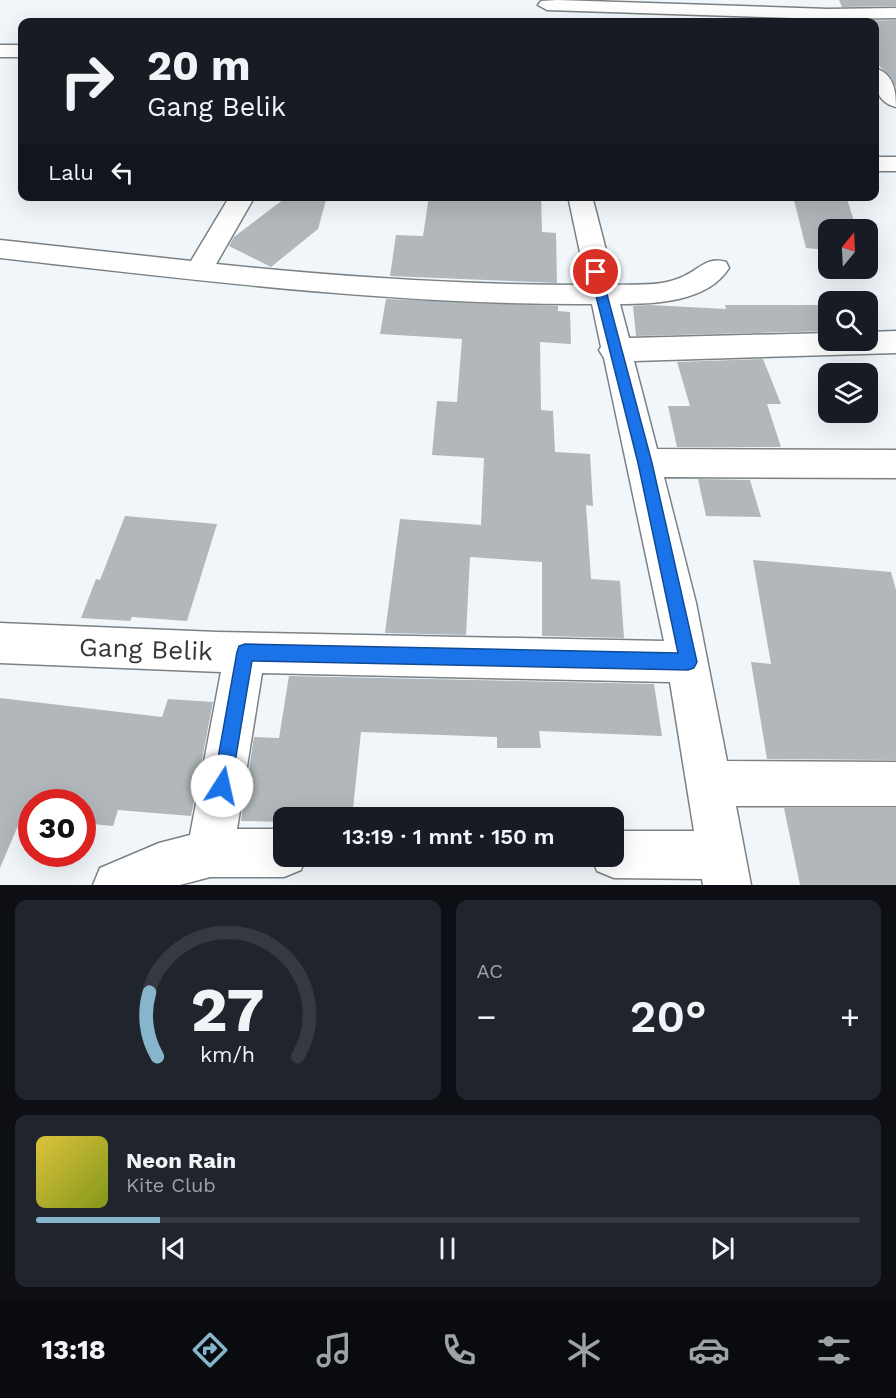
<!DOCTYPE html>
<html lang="id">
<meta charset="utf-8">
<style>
:root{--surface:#171b24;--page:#20242c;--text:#f1f3f6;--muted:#9ea1a6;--line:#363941;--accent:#87b6cc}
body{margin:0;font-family:"Work Sans",sans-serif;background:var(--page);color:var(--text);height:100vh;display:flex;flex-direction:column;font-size:22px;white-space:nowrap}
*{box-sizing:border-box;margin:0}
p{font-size:20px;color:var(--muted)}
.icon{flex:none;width:33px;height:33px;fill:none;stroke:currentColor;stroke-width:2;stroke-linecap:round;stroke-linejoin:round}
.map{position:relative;height:885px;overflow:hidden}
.sheet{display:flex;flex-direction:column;gap:15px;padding:15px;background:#0d0f14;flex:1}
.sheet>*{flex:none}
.guide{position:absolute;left:18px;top:18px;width:861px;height:183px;border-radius:12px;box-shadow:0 6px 24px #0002;background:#171b24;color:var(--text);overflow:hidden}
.needle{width:39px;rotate:18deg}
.buttons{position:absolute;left:818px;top:219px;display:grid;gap:12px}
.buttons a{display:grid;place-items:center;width:60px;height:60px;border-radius:12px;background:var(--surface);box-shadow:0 6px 24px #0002;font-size:30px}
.speed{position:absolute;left:18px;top:789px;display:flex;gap:12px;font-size:30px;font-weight:700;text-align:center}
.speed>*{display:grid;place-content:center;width:78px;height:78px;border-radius:50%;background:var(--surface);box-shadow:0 6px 24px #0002;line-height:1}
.speed .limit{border:9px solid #d22;background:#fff;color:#111}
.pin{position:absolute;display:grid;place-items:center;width:51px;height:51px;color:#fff;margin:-26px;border:3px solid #fff;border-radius:50%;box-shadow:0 2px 6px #0007}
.me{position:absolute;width:66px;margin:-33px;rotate:10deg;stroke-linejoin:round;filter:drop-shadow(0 0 4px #0008)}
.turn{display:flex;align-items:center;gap:21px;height:126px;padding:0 30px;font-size:27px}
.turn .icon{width:78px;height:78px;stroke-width:2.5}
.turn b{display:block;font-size:42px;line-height:51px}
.then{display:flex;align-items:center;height:57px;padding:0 30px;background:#0003;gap:12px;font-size:22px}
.big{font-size:45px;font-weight:600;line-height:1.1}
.sheet .widget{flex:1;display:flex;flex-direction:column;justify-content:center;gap:9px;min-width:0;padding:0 21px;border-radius:12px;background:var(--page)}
.sheet .dial{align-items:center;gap:0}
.dial svg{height:156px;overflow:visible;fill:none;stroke:var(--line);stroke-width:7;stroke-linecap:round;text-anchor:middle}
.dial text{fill:var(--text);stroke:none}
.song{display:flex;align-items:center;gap:18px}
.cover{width:72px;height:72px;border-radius:9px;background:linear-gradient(135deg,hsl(50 70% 55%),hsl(70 70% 35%))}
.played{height:6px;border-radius:3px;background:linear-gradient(90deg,var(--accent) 15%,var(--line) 15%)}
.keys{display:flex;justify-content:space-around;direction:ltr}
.heat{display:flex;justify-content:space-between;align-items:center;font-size:33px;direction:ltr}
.sheet .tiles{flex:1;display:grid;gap:15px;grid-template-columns:1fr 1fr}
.widget:last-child{grid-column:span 2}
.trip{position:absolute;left:273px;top:807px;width:351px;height:60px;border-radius:12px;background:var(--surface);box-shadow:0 6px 24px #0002;font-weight:600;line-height:60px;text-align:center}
.dock{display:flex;height:96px;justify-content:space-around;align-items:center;background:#090b0e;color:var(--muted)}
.dock .icon{width:42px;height:42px}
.dock .on{color:var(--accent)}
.dock b{font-size:27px;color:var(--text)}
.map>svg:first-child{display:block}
</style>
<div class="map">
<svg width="896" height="885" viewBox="0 0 896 885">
<rect width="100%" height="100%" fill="#f0f6fa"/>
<path fill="#b1b7ba" d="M839,0H896V6L842,7Z
M896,20V87L891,77L874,61V22L851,21Z
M288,196H327L318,229L271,267L229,246L234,237Z
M429,196H541L542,232L556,233L557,283L390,276L396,235L423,236Z
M793,196H846L857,230H828V250L806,248Z
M386,299L558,306V311L570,312L571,344L540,342L541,410L553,411L555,452L590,454L593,506L586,505L591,579L620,581L624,638L542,636V562L470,557L466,635L385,633L400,519L481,525L484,458L432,455L437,401L457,402L462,339L380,334Z
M650,305L726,309L725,305H828V331L636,336L633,306Z
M763,359L781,404H767L781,447H677L668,406H690L677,362Z
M698,479L750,480L761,517L706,516Z
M125,516L217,524L187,621L132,617L130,621L81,618L96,579L100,580Z
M753,560L891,572L896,590V760L767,759L751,662L771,664Z
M289,676L654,684L662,736L539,731L541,748H497V737L361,732L352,818H284V822L241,821L254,737L279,738Z
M0,698L162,717L168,699L213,702L191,816L118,810L113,826L82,823V802H28L0,868Z
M784,808H896V885H800Z"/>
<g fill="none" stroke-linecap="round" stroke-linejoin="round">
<defs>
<path id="minor" d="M557,0L828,9L896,8V18L828,19L547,10L538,5L541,1Z
M0,45H22V57H0Z
M874,68C894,73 896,91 896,107C877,103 874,85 874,68Z
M874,157H896V171H874Z
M230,196H255L216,264C340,277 463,285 587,285L568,196H592L615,285C638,284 662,287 684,276C700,269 707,256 726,262L729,268C708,302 655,304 620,304L629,338L828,333V340H867V332L896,331V353L634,361L657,449L896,450V478L664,477L696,603L727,761L896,762V806H736L751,885H703L702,879L614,878L597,871L591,856H614V831H694L670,682L262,673L237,829H284V856H306L301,870L284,877H210L180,885H93L100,868L159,843L190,835L221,672L0,663V623L217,632L664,641L604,358L599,350L601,347L592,304C393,305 197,280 0,258V240L191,261Z"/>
</defs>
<use href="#minor" stroke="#7b8184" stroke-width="3"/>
<use href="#minor" fill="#fff" fill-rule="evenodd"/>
</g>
<path fill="#1a73e8" stroke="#114b97" stroke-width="1.5" d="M596,268L601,272L652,463L697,662L694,668L688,670L252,661L231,786L229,793L222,796L215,793L213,786L237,652L239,646L245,644L678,653L638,463L590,272Z"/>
<g text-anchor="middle" stroke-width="4.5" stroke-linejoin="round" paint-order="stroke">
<g font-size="26" fill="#363839" stroke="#fff">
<text transform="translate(146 649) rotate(2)" y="9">Gang Belik</text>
</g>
</g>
</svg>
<div class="buttons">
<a><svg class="needle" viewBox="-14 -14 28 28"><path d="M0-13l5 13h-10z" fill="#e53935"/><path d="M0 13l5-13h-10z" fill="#9ea1a6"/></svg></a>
<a><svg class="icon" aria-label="search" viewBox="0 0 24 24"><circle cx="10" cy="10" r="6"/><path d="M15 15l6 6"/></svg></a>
<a><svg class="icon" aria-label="layers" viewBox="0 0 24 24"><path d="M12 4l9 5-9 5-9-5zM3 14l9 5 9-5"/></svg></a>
</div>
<div class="speed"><div class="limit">30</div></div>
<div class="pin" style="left:596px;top:272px;background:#d93025"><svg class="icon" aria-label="arrive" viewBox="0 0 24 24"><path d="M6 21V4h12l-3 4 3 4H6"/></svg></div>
<svg class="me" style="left:222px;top:786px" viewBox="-20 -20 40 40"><circle r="19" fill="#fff"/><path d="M0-13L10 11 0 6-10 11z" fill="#1a73e8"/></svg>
<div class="trip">13:19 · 1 mnt · 150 m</div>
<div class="guide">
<div class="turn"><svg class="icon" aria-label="right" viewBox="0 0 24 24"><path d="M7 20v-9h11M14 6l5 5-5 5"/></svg><div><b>20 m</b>Gang Belik</div></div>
<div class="then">Lalu<svg class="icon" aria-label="left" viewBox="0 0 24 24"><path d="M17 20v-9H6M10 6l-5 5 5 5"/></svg></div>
</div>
</div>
<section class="sheet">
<div class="tiles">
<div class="widget dial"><svg viewBox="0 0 100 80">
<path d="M14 69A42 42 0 1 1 86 69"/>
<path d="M14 69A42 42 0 0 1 10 36" stroke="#87b6cc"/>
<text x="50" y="56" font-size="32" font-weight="700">27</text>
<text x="50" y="72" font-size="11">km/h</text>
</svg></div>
<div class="widget"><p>AC</p>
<div class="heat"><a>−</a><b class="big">20°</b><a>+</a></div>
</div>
<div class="widget">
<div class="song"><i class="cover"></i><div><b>Neon Rain</b><p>Kite Club</p></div></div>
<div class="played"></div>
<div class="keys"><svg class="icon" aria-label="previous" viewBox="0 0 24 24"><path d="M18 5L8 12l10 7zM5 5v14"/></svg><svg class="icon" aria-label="pause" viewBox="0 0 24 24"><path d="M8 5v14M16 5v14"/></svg><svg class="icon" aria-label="next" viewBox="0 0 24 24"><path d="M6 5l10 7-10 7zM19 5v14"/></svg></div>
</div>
</div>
</section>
<nav class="dock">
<b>13:18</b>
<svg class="icon on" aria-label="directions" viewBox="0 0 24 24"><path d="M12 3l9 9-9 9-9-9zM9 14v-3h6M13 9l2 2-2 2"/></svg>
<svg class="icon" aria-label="music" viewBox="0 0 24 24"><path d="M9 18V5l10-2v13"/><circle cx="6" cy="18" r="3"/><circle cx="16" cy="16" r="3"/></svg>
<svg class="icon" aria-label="phone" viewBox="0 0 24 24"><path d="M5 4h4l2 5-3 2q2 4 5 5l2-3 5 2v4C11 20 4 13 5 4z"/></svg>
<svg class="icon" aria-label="climate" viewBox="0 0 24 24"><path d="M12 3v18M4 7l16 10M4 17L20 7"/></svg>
<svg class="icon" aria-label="car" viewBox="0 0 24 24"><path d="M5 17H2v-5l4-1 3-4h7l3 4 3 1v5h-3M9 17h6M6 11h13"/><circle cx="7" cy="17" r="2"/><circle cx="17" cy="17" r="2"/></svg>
<svg class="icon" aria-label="filters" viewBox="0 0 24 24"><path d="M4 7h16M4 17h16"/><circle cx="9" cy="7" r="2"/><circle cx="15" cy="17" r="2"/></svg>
</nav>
